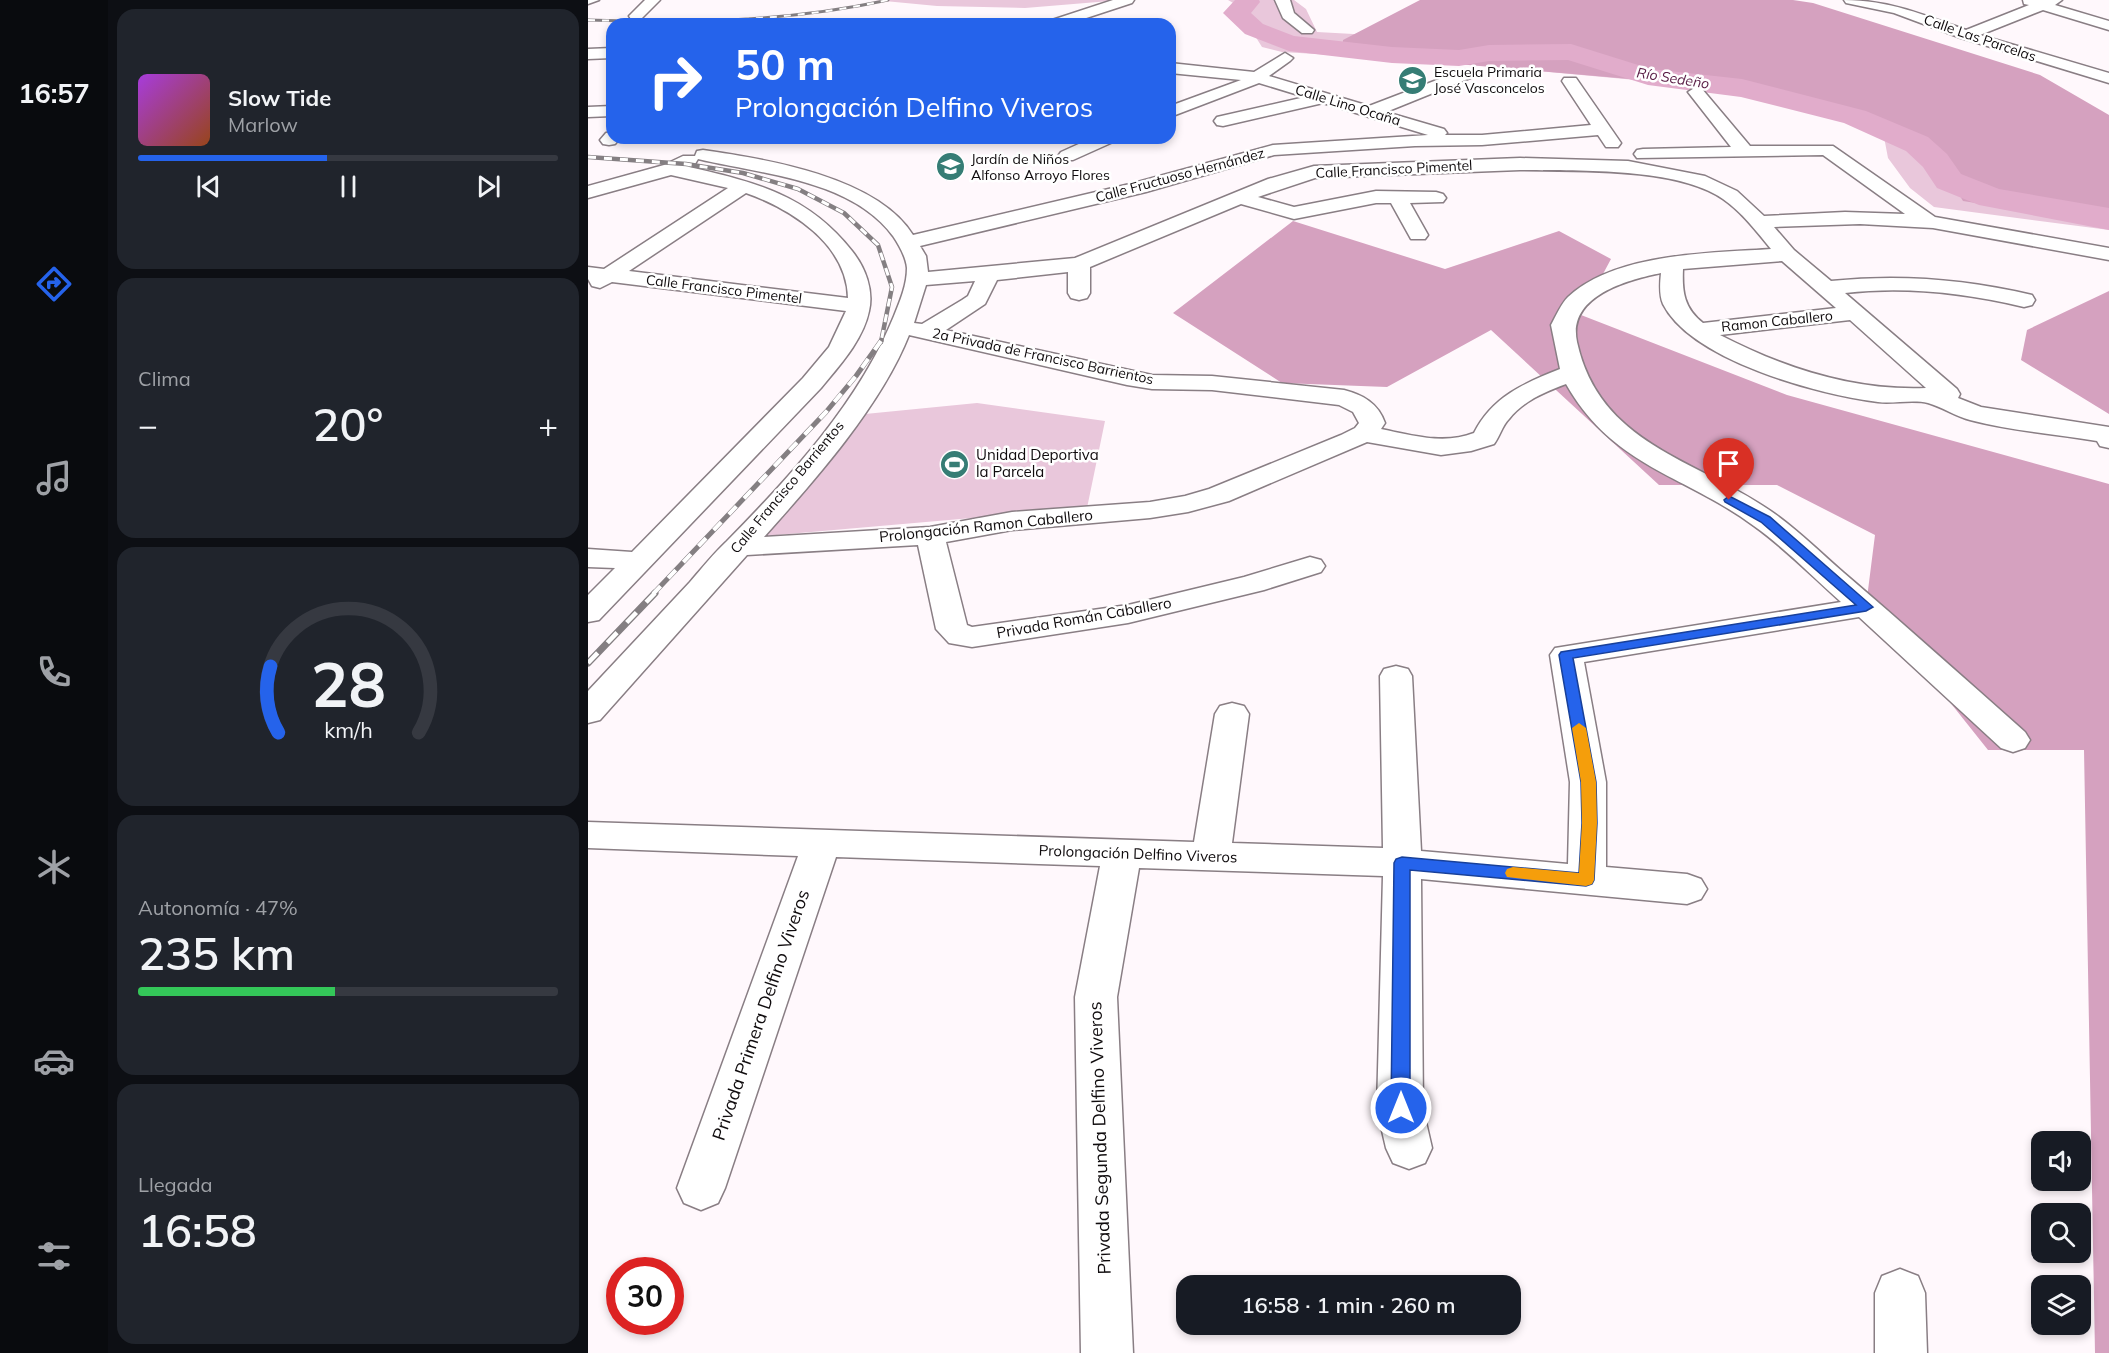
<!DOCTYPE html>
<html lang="es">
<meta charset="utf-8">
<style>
:root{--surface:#171b24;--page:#20242c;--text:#f1f3f6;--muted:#9ea1a6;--line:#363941;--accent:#2563eb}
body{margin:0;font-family:Mulish,sans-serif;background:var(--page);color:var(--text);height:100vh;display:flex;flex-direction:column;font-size:22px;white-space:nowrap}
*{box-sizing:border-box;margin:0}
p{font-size:20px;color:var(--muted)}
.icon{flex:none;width:33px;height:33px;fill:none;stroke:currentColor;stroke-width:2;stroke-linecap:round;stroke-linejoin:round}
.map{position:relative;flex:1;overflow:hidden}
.details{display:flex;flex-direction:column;gap:9px;padding:9px;background:#0d0f14;width:480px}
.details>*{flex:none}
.top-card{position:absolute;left:18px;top:18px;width:570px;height:126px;border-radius:18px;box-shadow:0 3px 9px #0003;background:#2563eb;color:#fff;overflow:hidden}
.buttons{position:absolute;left:1443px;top:1131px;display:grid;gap:12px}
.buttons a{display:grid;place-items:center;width:60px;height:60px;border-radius:12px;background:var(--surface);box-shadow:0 3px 9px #0003;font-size:30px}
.speed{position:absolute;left:18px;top:1257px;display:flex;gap:12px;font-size:30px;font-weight:700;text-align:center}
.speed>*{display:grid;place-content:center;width:78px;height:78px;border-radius:50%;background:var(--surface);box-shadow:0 3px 9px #0003;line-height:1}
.speed .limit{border:9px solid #d22;background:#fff;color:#111}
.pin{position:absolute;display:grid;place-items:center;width:51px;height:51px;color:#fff;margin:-62px -26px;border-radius:50% 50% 50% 0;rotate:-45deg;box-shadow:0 0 6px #0007}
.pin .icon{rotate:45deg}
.me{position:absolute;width:66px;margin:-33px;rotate:0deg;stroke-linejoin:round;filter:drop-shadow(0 0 4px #0008)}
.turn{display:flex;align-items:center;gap:21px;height:126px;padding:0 30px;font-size:27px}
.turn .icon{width:78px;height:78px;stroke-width:2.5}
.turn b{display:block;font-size:42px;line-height:51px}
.big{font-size:45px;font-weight:600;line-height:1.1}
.details .card{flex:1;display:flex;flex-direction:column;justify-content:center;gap:9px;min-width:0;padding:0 21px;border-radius:18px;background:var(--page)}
.details .dial{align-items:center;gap:0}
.dial svg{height:156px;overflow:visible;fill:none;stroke:var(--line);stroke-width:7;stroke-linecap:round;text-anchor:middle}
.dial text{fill:var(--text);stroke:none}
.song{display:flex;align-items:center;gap:18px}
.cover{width:72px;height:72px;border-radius:9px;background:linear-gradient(135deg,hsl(280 70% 55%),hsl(20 70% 35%))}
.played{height:6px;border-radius:3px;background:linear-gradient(90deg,var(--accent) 45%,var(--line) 45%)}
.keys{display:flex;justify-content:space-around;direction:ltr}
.heat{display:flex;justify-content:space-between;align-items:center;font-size:33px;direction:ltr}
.charge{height:9px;border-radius:4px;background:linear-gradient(90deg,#34c759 47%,var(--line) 0)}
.trip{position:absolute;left:588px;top:1275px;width:345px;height:60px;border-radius:18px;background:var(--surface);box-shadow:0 3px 9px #0003;font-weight:600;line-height:60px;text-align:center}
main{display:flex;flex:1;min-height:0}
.dock{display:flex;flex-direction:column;width:108px;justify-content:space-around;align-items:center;background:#090b0e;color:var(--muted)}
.dock .icon{width:42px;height:42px}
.dock .current{color:var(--accent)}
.dock b{font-size:27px;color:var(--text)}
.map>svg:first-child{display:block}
</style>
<main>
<nav class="dock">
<b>16:57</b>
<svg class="icon current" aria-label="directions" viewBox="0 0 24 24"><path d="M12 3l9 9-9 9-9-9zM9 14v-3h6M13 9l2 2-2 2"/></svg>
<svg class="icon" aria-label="music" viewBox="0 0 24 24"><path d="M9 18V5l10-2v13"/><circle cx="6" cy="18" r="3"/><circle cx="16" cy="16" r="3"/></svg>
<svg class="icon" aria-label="phone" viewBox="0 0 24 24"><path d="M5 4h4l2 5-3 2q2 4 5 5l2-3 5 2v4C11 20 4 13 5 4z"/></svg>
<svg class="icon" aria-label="climate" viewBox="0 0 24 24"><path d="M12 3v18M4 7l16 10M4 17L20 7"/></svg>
<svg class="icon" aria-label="car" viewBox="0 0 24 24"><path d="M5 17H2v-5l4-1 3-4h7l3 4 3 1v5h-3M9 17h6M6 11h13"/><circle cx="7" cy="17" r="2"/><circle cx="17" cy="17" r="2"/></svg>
<svg class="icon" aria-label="filters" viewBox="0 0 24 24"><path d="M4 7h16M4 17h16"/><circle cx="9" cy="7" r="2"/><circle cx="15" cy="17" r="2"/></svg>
</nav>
<section class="details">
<div class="card">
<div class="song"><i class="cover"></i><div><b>Slow Tide</b><p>Marlow</p></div></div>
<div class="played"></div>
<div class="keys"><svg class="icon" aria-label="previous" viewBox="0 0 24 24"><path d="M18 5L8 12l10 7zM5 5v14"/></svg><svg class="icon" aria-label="pause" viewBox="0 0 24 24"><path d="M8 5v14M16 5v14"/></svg><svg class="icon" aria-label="next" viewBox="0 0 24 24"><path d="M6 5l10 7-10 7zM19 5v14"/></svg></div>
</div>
<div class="card"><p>Clima</p>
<div class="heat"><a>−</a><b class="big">20°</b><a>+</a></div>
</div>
<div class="card dial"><svg viewBox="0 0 100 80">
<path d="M14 69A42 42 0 1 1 86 69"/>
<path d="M14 69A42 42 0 0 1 10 35" stroke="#2563eb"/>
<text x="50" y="56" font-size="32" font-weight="700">28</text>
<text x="50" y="72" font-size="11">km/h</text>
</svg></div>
<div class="card"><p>Autonomía · 47%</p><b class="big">235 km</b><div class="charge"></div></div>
<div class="card"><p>Llegada</p><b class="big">16:58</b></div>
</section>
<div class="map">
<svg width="1521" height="1353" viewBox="0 0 1521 1353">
<rect width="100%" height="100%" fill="#fff8fc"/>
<path fill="#e9c7db" d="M286,0H534L437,8L349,6Z
M640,0H706L718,9L729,32L802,36L1117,64L1521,197V230L1346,207L1322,188L1300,158L1296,137L1298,129C1236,103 1168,92 1102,85L831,60L694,52L674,47L647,4Z
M389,403L517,421L499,508L166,537L267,415Z"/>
<path fill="#d5a1bf" d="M832,0H1205L1225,3L1452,75L1521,115V224L1375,201L1345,151L1305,128L1168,90L754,54L755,40Z
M705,221L857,269L971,231L1023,259L993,315L1199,395L1521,484V1353H1507L1496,750H1400L1279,598L1287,535L1189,485H1071L903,330L799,387L694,383L585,313Z
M1521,291V414L1433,360L1439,330Z"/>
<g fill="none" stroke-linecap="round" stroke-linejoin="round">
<path fill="#e1accb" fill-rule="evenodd" d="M647,0H671L672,2L663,13L675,24L706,36L804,47L871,50L901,45L983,44L1063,69L1154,79L1278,111L1340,137L1359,154L1373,174L1411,189L1521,208V230L1391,205L1349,188L1335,167L1318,151L1256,123L1153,97L1060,85L980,60L901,61L871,66L804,63L701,51L657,34L635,13Z"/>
<defs>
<path id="service" d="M0,0H11L0,4Z"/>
<path id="minor" d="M57,0H72L53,19H43L41,16Z
M525,0H546L544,3L480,24H459L461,21Z
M687,0H702L706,13L726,30L724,33H714L695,18Z
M1256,0C1300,0 1337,15 1378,30L1441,5L1436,4L1435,0H1474L1467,5L1521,21V30L1455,10L1392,35L1521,73V83L1373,38L1306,13L1258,3Z
M24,48V58L0,59V49Z
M697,53L705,58L702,61L681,76L781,106L875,70H887L889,73L887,76L798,112L856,129L859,133L857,135H894L1003,125L974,81L976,78H988L1033,143L1030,147H1018L1010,135L894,145L827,146L686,155L558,192L332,246L338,256L340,272L487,258L680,179L726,166L932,158L1040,161L1117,176L1149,191L1176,216L1257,212L1317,214L1235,155L1049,158L1046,154L1049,150L1055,149L1143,147L1100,92L1108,87L1114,89L1162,146H1245L1347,217L1521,248V260L1345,228L1272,224L1186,227L1206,250L1243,281C1312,274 1377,279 1444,295L1447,300L1444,305L1436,307C1377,293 1318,286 1257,293L1369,389L1372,394L1370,398L1393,407L1521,427V448L1512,446L1509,441C1467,434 1423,431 1382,420C1367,416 1354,407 1340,403C1325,399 1305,404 1290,402C1231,395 1103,360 1075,304C1071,295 1072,283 1073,273C1039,280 979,296 989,342C1012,447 1111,459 1187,514C1211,531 1233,553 1256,573C1317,625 1377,679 1437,732L1442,740L1437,748L1425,752L1413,748L1271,617L996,662L1018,782V867L1099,874L1113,879L1119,889L1113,899L1099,904L833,879L835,1109L844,1148L837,1163L821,1169L805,1163L798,1148L789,1109L795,876L551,868L529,997L545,1353H493L487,997L512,866L248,857L137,1188L130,1203L113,1210L96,1203L89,1188L210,856L0,848V822L606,842L627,714L632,706L644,703L656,706L661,714L644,843L795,848L792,676L796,669L808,666L820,669L824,676L833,851L980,864L982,782L962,655L967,648L1253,602C1225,577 1197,548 1166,526C1096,474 1026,468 978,384C957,392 935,401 921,419C914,426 912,436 906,444L883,451L853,455L779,442L641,501L600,512L562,518L424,530L358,542L379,625L384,627L540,605L656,577L722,557L733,560L737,566L733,572L676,590L540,623L384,647L361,643L348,629L330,545L159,555L12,720L0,723V691C34,655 68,618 102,582C114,568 126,553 139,541C203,476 271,402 306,316C312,301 319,285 319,268C318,257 311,245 305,236C263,179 172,174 110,159L107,164L101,167C167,182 220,195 264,251C277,267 286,290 281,311C275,340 252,365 233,388L11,620L0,622V595L27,568L0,567V549L44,552L215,378L241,347L258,311L24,282L12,288L4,286L0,279V267L16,269L140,188L83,175L0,198V186L76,165L95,156H107L109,151L115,150C178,159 289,177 325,235L546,183L685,145L840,135L735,103L635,126L629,125L626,121L629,117L717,97L671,83L582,117V106L653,80L582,73V63L666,72ZM932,170C988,171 1089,167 1135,199C1154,212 1169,232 1183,249C1122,253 1027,253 980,297C973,304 968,316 963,325L972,369C936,383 904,397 886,433C856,445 823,435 793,429L797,423C790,403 775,395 756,390L624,376L564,375L358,330L397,304L409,280L480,272V293L483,298L491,300L499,298L502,293V267L653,204L706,219L788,203H803L823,239H837L840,235L822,203L855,202L858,198L855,194L848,192L788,191L706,207L670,197L727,178ZM158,193C203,209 259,244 260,298L41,271ZM1194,261L1248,308L1115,323C1096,308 1094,292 1095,269ZM387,281L380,296L374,300L334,324L326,323L338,285ZM1262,320L1338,388C1265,391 1196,368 1132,335ZM321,335L539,385L564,389L624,390L751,405L765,412L771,423L767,428L753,435L621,489L597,496L562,502L424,512L342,527L176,537C227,480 293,406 321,335Z
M24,106V116L0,117V107Z
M24,132V138H32L27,144L21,145L15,144L12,140L18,133Z
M504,138H528L525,142L485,160H473L470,156L473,152Z
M1312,1269L1330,1276L1337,1293L1339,1353H1287V1293L1294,1276Z"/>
</defs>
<use href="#service" stroke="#897e84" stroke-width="3"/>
<use href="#minor" stroke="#897e84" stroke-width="3"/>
<use href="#service" fill="#fff" fill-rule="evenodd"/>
<use href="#minor" fill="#fff" fill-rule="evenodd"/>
<defs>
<path id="rail-far3" d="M0,20C101,23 200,22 300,0"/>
<path id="rail-far2" d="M0,157L98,164L155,173L210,189L256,213L290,245L304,287L293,342"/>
<path id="rail-far1" d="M65,594L238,412L268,376L293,341"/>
<path id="rail" d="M0,663L67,593"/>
</defs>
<use href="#rail-far3" stroke="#847f82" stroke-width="3"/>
<use href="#rail-far2" stroke="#847f82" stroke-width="4.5"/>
<use href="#rail-far1" stroke="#847f82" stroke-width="5"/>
<use href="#rail" stroke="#847f82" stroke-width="7"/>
<use href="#rail-far3" stroke="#fff" stroke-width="2" stroke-dasharray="7" stroke-linecap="butt"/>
<use href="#rail-far2" stroke="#fff" stroke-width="3" stroke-dasharray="8" stroke-linecap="butt"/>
<use href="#rail-far1" stroke="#fff" stroke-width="4" stroke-dasharray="11" stroke-linecap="butt"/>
<use href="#rail" stroke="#fff" stroke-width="4.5" stroke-dasharray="14" stroke-linecap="butt"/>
</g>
<path fill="#2563eb" stroke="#184099" stroke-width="1.5" d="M1141,496L1182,517L1285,607L1278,611L985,658L1008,782L1009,823L1006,880L1004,884L998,886L822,870V1108L819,1114L813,1117L806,1114L803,1108L806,863L808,859L814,857L991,873L994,823L993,782L971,655L973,652L1268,605L1173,522L1137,502L1136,500Z"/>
<path fill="#f59e0b" d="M991,723L998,728L1008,782L1009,823L1006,880L1004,884L998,886L919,877L917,873L919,869L925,867L991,873L994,823L993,782L984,728Z"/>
<defs>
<symbol id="school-disc" viewBox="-11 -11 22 22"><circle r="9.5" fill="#367d75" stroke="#fff"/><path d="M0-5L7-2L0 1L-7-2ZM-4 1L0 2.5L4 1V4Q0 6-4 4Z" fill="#fff"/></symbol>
<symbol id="stadium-disc" viewBox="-11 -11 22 22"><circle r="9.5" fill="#367d75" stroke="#fff"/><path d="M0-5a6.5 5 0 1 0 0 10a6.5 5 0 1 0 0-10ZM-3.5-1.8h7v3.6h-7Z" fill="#fff"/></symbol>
</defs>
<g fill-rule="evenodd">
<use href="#school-disc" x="808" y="64" width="33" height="33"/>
<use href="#school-disc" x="346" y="150" width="33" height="33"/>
<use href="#stadium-disc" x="350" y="448" width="33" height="33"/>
</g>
<g text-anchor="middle" stroke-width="5" stroke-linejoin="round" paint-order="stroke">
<g font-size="14" fill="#0f0b0d" stroke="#fff">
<text transform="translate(1392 38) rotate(19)" y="5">Calle Las Parcelas</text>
<text transform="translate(760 105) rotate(17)" y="5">Calle Lino Ocaña</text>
<text transform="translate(806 169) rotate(-3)" y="5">Calle Francisco Pimentel</text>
<text transform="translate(592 175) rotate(-15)" y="5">Calle Fructuoso Hernández</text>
<text transform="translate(136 289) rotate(7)" y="5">Calle Francisco Pimentel</text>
<text transform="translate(1189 321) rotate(-6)" y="5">Ramon Caballero</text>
<text transform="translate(455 356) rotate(12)" y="5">2a Privada de Francisco Barrientos</text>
<text transform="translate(199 487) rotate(-50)" y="5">Calle Francisco Barrientos</text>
</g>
<g font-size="14" fill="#0f0b0d" stroke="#fff" text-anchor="start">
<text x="846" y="77">Escuela Primaria<tspan x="846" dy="16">José Vasconcelos</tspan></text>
<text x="383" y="164">Jardín de Niños<tspan x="383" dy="16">Alfonso Arroyo Flores</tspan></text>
</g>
<g font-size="14" font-style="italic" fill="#591c45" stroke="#fff">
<text transform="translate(1085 78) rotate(9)" y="5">Río Sedeño</text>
</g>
<g font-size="15" fill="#0f0b0d" stroke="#fff" text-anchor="start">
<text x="388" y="460">Unidad Deportiva<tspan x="388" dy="17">la Parcela</tspan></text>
</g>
<g font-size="15" fill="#0f0b0d" stroke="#fff">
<text transform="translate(398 526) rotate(-6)" y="5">Prolongación Ramon Caballero</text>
<text transform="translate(496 618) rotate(-10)" y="5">Privada Román Caballero</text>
<text transform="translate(550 854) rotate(2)" y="5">Prolongación Delfino Viveros</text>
</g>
<g font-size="18" fill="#0f0b0d" stroke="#fff">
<text transform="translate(173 1015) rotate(-71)" y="6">Privada Primera Delfino Viveros</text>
<text transform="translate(512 1138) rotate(-92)" y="6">Privada Segunda Delfino Viveros</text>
</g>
</g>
</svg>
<div class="buttons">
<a><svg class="icon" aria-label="sound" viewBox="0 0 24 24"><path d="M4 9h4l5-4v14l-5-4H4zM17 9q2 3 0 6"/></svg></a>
<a><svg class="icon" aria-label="search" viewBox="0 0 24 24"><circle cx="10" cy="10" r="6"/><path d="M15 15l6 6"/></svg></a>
<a><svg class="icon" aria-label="layers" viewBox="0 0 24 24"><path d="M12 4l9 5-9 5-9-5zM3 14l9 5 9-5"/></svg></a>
</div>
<div class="speed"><div class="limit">30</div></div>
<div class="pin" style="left:1141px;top:500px;background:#d93025"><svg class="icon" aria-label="arrive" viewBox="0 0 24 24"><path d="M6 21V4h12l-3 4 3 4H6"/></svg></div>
<svg class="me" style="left:813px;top:1108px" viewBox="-20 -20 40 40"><circle r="17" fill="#2563eb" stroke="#fff" stroke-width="3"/><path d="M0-11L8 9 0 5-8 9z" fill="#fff"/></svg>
<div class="trip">16:58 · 1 min · 260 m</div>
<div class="top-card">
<div class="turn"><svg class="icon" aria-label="right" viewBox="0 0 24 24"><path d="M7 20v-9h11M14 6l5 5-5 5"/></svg><div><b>50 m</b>Prolongación Delfino Viveros</div></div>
</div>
</div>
</main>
